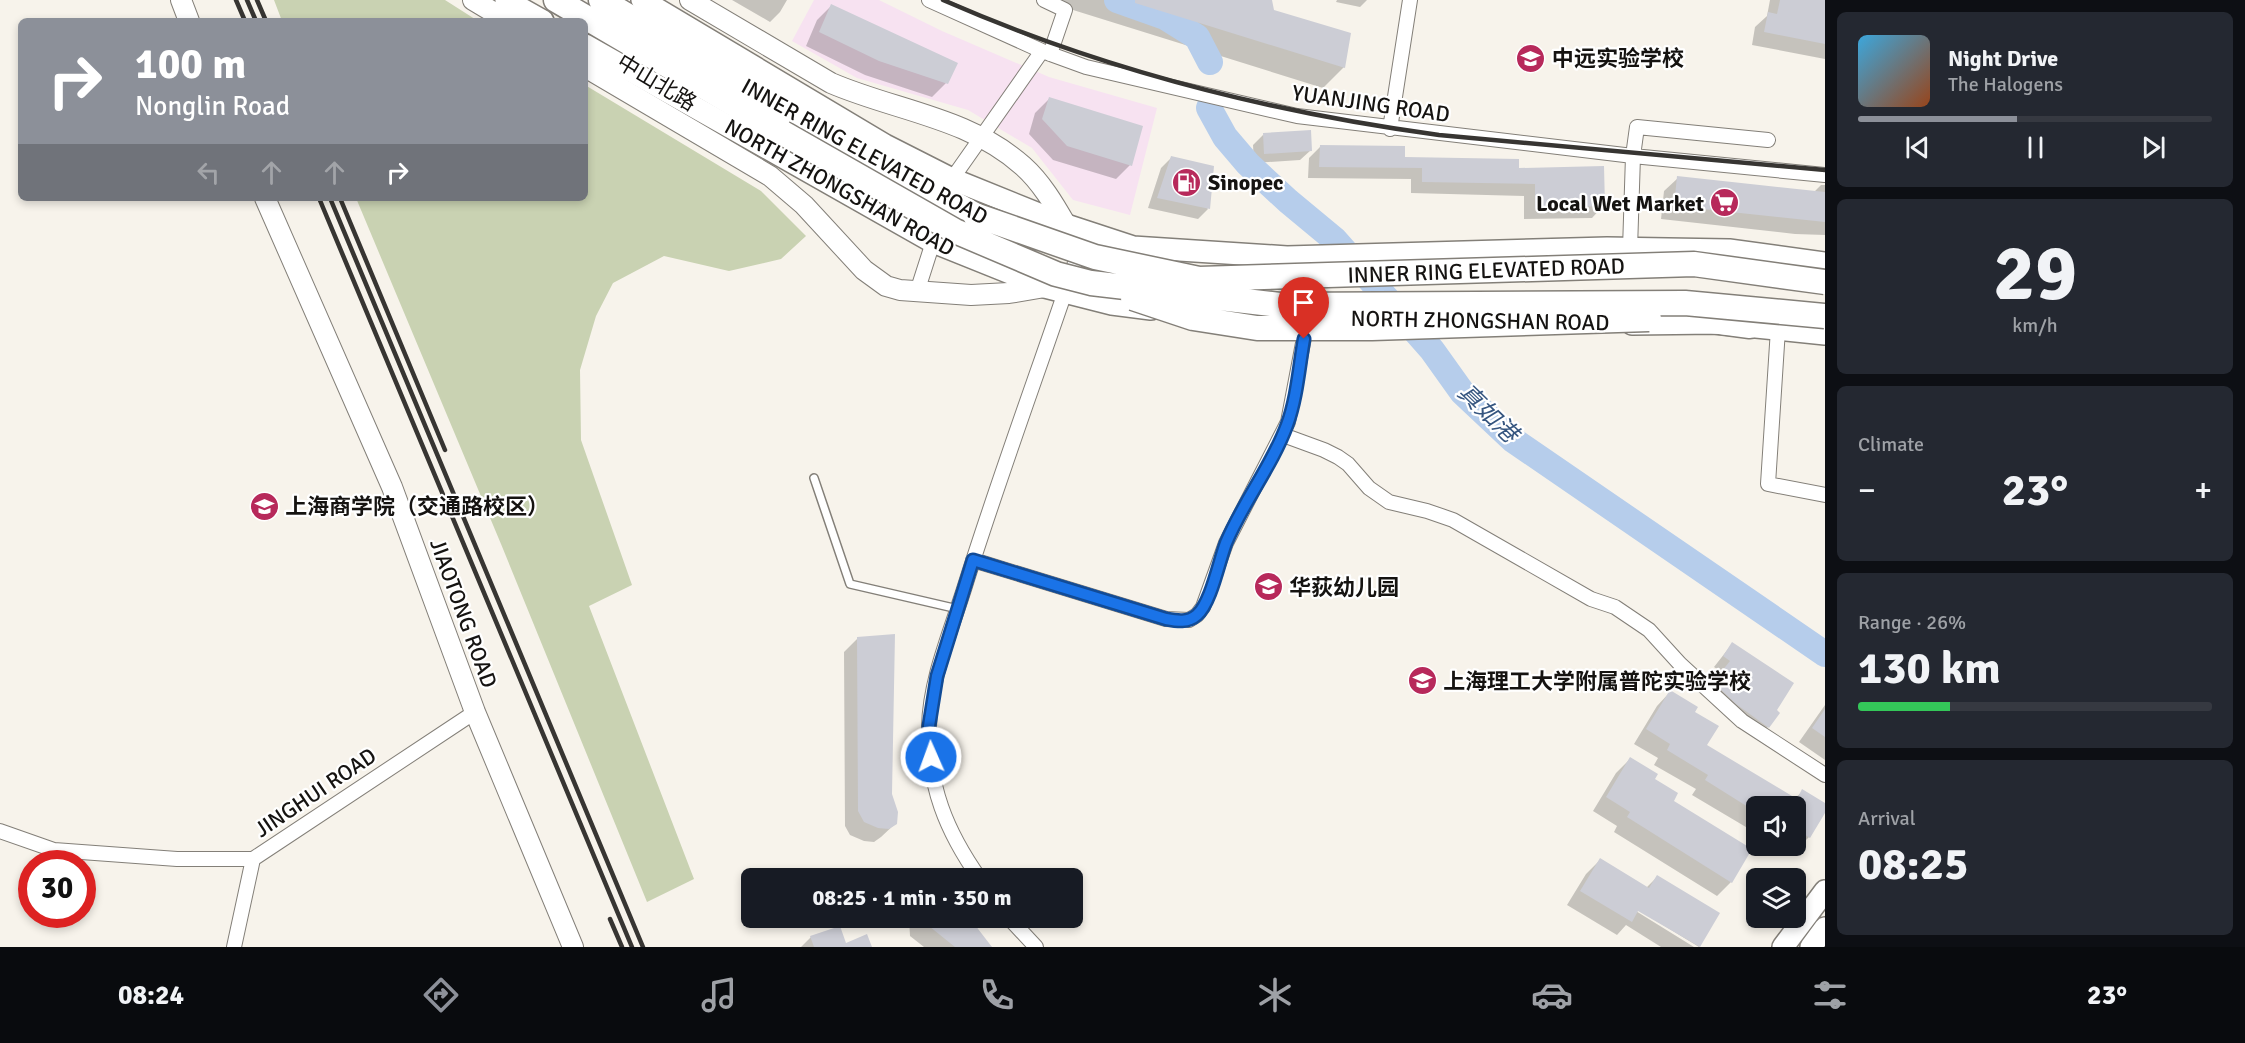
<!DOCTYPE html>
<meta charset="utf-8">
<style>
:root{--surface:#171b24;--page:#242831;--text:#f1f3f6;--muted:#9ea1a6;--line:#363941;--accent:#8c9099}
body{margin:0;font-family:Signika,"Noto Sans SC",sans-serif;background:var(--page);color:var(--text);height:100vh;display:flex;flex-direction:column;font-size:22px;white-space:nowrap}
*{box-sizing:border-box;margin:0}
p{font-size:20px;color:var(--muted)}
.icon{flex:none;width:33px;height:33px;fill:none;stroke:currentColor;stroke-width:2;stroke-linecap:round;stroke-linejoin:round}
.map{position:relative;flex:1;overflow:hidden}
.sheet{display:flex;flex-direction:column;gap:12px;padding:12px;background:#0d0f14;width:420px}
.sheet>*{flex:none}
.hud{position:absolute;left:18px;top:18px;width:570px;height:183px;border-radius:9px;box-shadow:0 3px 9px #0003;background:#8c9099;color:#fff;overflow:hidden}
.fabs{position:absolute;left:1746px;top:796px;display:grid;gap:12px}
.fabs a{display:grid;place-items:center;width:60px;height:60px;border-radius:9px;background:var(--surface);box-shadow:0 3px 9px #0003;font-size:30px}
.speed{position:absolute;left:18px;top:850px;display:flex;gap:12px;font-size:30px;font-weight:700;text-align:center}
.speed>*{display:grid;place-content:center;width:78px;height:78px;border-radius:50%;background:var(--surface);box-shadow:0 3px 9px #0003;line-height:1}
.speed .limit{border:9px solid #d22;background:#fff;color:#111}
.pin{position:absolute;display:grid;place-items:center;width:51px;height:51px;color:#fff;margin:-62px -26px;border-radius:50% 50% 50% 0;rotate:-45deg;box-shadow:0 0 6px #0007}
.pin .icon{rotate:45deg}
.me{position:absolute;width:66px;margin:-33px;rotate:358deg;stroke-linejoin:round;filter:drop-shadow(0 0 4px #0008)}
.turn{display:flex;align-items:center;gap:21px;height:126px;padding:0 18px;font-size:27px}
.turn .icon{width:78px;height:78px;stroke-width:2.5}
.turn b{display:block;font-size:42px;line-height:51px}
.lanes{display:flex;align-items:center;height:57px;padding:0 18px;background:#0003;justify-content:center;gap:30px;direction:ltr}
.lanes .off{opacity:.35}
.big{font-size:45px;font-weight:800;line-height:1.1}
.sheet .tile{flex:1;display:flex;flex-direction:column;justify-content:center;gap:9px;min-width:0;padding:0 21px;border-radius:9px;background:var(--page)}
.sheet .dial{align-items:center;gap:0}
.dial b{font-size:78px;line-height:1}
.song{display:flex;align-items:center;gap:18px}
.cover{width:72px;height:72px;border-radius:9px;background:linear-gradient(135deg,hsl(200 70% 55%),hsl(20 70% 35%))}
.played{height:6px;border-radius:3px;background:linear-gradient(90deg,var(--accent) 45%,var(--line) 45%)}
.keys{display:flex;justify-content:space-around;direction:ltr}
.heat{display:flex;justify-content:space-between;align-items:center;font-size:33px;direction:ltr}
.charge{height:9px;border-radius:4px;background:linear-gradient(90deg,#34c759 26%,var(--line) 0)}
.trip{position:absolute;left:741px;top:868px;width:342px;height:60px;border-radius:9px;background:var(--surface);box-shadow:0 3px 9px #0003;font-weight:800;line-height:60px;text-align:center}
.tabs{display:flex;height:96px;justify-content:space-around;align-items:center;background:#090b0e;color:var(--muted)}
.tabs .icon{width:42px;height:42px}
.tabs .selected{color:var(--accent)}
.tabs b{font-size:27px;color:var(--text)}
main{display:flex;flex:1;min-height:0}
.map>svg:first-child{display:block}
</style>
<main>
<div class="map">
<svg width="1825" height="947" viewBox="0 0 1825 947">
<rect width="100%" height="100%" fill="#f7f3eb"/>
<path fill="#f7e2f1" d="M814,0H879L942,31L1049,77L1157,108L1130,215L1073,200L1032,148L968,110L857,78L792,41Z"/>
<path fill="#c9d2b2" d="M274,0H445L478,21H282Z
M585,85L761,191L806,236L781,259L729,271L664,256L613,283L596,316L580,370L581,440L632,585L589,606L694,879L647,902L501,544L356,198H585Z"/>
<path fill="#0003" d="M732,0H787L780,12L770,22Z
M1041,0H1270L1273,11L1344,67L1323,88Z
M1337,0H1367L1360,7L1336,2Z
M1770,0H1825V59L1752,45L1755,27L1767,16Z
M831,6L946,83L932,97L865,75L806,46L817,20Z
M1049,99L1130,165L1116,179L1053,160L1029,134L1035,113Z
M1263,135L1311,150L1300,160L1254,163L1253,145Z
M1320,147L1404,158L1517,169L1603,206L1592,218L1524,219V196L1411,193V179L1308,178L1309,158Z
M1171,158L1208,209L1198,219L1148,208L1161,168Z
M1678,178L1814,192L1821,185H1825V235L1795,234L1661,219L1664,191Z
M858,638L896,823L881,837L874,842L864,841L850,835L845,826L844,652Z
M1732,644L1775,711L1768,727L1757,737L1704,693L1721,672L1714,667Z
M1670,692L1693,712L1705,745L1794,799L1803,791L1825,805V810L1809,837L1795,851L1788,846H1796V807H1756V833L1692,795L1696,789L1654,765L1658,758L1634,744L1657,706Z
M1825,705V760L1799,742Z
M1630,759L1653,779L1671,802L1750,849L1731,882L1717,896L1614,832L1617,826L1593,811L1616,773Z
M1600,860L1646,888L1657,877L1718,914L1699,947L1632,906L1631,908L1694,947H1661L1626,925L1617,935L1567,905L1586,874Z
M909,918H972L974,926L990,947H924L910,936Z
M811,937L845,945L870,947H801Z"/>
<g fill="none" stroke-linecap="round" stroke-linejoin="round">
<path stroke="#b6cdeb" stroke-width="26" d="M1117,0L1165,17L1197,37L1210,62
M1209,108L1225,137L1248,164L1288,201L1335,240L1432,350L1462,392L1513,440L1825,654"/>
</g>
<path fill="#cccdd5" d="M1135,0H1272L1274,10L1351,33L1345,68L1135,3Z
M1780,0H1825V44L1764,32L1768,12L1777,14Z
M831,4L958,63L948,84L879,61L819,32Z
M1049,97L1143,126L1132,166L1067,146L1042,119Z
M1311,130L1312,151L1264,154L1263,133Z
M1320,145L1405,146V157L1519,159V168L1604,166L1605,206L1535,208V184L1422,182V168L1319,167Z
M1171,156L1214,166L1210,209L1157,198Z
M1677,176L1825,192V222L1674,206Z
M895,634L892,794L898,812L897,824L889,829L878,828L864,822L858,811L857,637Z
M1732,642L1794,683L1777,710L1780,713L1769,728L1736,704L1713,682L1730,661L1723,656Z
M1670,690L1698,707L1695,712L1719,726L1707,745L1797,799L1802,789L1825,803V813L1810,838L1796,829V807H1756V812L1705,780L1708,775L1667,750L1670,744L1646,729Z
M1825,709V737L1812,728Z
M1630,757L1658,774L1655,779L1678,793L1674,801L1752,849L1732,883L1627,817L1630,812L1606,797Z
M1600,858L1649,888L1657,875L1720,913L1700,947L1638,911L1632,922L1580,891Z
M919,918H974L975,925L992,947H955Z
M840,926L846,943L867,934L872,947H814L810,936Z"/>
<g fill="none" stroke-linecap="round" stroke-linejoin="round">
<defs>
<path id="lane" d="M814,478L850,584L958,609"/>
<path id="street" d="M929,0L1042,51L1086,67L1297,116L1633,156L1825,175
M1044,0L1065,10L1050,54
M1390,129L1410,0
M952,179L1042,51
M1630,249L1633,156L1637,127L1768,140
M917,292L933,242
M1778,329L1768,484L1825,495
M1283,435L1324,450L1338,457L1348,464L1369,488L1389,502L1427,511L1453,520L1591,599L1615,607L1649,630L1680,664L1742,721L1825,775
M973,560L1166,619L1189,620L1197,615L1203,607L1226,543L1288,422L1307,322
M0,831L54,850L177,859H253
M980,879C946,831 928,786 929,727C930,679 951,631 965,586C1001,471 1043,359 1081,245
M1009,918L1036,947
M234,947L253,859L475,712"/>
<path id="secondary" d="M181,0L189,21
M473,0L508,21
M690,0L831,83C896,111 968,117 1023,166C1041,182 1054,204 1066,225
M585,67L770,176L804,205L864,270L886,286L900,290L971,295L1009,293L1045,287
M265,198L392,487L475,712L573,947"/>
<path id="primary" d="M506,0L543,21
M642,0L885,145L952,179L1066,225L1133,247L1287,257L1607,248L1729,250L1825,263
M585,45L933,242L1045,287L1112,304L1151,309
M1221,314L1289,316
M1632,324L1716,323L1825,334
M1783,947L1825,891
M1811,947L1825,928"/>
<path id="highway" d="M556,0L783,133
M601,0L795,115L975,215
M1690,318L1750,326"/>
</defs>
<use href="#lane" stroke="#837f78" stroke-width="10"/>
<use href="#street" stroke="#837f78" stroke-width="16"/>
<use href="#secondary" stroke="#837f78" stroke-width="22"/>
<use href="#primary" stroke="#837f78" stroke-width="24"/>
<use href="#highway" stroke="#837f78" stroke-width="27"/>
<use href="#lane" stroke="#fff" stroke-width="7"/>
<use href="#street" stroke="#fff" stroke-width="14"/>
<use href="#secondary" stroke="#fff" stroke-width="20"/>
<use href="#primary" stroke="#fff" stroke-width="21"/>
<use href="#highway" stroke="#fff" stroke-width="24"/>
<path stroke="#373532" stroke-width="4.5" d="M236,0L245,21
M247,0L256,21
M257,0L266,21
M943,0C1101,69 1269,112 1439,135L1825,170
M319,198L632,947
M330,198L643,947
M340,198L445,450
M610,919L622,947"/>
<defs>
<path id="highway-bridge" d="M783,133L955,231L1056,274L1091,283L1280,305L1685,303L1825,316
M975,215L1095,257L1199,279L1694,264L1825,282
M1133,298L1193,318L1257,328H1372L1649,319"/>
</defs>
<use href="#highway-bridge" stroke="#837f78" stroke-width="27" stroke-linecap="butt"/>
<use href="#highway-bridge" stroke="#fff" stroke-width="24"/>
</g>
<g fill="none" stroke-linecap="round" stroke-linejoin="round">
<defs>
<path id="route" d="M931,757L929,726L937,676L973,560L1166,619C1177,621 1188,623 1197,615C1211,603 1219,561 1226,543C1243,502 1272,466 1287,425C1297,398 1299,367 1304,339"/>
</defs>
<use href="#route" stroke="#114b97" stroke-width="15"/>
<use href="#route" stroke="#1a73e8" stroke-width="10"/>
</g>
<defs>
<symbol id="school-disc" viewBox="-11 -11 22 22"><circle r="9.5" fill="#b7295b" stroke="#fff"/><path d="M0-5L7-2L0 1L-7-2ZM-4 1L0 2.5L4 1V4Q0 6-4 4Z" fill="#fff"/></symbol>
<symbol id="fuel-disc" viewBox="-11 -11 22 22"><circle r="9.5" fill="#b7295b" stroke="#fff"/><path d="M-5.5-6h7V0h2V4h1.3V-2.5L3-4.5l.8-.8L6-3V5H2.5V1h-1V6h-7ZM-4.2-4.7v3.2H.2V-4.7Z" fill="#fff"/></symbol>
<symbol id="supermarket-disc" viewBox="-11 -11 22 22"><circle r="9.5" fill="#b7295b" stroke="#fff"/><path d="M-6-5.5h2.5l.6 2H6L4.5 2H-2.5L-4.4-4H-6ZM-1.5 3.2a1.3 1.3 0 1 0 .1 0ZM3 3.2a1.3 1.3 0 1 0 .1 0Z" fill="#fff"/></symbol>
</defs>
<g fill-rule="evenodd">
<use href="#school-disc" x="1514" y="42" width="33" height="33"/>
<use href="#fuel-disc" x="1170" y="166" width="33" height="33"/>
<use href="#supermarket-disc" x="1708" y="186" width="33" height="33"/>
<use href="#school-disc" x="248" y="490" width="33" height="33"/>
<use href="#school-disc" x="1252" y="570" width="33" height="33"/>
<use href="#school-disc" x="1406" y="664" width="33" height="33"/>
</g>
<g text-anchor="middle" stroke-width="4.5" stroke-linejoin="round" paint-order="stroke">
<g font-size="22" font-weight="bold" fill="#151311" stroke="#fff" text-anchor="start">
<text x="1552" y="66">中远实验学校</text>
<text x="1208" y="190">Sinopec</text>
<text x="1704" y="211" text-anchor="end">Local Wet Market</text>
<text x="285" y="514">上海商学院（交通路校区）</text>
<text x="1289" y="595">华荻幼儿园</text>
<text x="1443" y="689">上海理工大学附属普陀实验学校</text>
</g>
<g font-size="22" fill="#151311" stroke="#fff">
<text transform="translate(657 82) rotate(31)" y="8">中山北路</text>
<text transform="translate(1371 103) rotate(8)" y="8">YUANJING ROAD</text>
<text transform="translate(865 151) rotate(29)" y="8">INNER RING ELEVATED ROAD</text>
<text transform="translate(840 187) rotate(29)" y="8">NORTH ZHONGSHAN ROAD</text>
<text transform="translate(1486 270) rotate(-2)" y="8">INNER RING ELEVATED ROAD</text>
<text transform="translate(1480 320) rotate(1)" y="8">NORTH ZHONGSHAN ROAD</text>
<text transform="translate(464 613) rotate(70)" y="8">JIAOTONG ROAD</text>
<text transform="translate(315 792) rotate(-34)" y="8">JINGHUI ROAD</text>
</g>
<g font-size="24" font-style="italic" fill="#365680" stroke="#fff">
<text transform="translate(1488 413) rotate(44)" y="8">真如港</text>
</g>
</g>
</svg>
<div class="fabs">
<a><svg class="icon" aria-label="sound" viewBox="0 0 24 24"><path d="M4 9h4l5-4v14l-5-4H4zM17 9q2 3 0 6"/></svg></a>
<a><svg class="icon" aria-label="layers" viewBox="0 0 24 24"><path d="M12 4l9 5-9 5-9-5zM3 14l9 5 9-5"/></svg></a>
</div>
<div class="speed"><div class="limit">30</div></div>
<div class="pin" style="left:1304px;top:339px;background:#d93025"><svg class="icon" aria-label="arrive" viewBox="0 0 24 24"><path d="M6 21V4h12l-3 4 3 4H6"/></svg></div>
<svg class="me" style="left:931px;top:757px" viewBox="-20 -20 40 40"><circle r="17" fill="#1a73e8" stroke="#fff" stroke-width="3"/><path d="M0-11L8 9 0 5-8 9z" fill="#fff"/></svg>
<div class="trip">08:25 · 1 min · 350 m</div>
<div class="hud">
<div class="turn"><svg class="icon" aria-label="right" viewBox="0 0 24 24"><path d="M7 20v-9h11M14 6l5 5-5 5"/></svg><div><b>100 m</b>Nonglin Road</div></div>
<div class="lanes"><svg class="icon off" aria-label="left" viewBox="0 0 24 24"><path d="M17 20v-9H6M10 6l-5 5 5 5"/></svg><svg class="icon off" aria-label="ahead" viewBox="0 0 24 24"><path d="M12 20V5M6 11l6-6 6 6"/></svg><svg class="icon off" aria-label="ahead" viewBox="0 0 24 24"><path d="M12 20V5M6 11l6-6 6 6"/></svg><svg class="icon" aria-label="right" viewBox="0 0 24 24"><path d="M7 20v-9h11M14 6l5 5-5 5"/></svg></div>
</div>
</div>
<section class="sheet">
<div class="tile">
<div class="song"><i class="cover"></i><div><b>Night Drive</b><p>The Halogens</p></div></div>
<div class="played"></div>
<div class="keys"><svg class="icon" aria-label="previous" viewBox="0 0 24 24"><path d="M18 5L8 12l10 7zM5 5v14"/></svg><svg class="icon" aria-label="pause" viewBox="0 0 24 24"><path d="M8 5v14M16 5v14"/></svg><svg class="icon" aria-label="next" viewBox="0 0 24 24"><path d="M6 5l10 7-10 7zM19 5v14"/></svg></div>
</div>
<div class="tile dial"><b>29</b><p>km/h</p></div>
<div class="tile"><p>Climate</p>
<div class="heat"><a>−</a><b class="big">23°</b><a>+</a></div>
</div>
<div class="tile"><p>Range · 26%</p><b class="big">130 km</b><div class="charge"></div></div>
<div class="tile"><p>Arrival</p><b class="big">08:25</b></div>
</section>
</main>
<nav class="tabs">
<b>08:24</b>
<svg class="icon selected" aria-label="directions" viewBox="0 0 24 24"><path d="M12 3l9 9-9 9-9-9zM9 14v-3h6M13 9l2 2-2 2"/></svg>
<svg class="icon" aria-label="music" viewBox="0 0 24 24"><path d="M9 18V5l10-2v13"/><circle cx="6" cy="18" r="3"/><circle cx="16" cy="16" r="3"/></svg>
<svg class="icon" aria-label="phone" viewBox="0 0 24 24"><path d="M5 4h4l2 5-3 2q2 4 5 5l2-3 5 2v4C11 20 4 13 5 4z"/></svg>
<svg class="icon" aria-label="climate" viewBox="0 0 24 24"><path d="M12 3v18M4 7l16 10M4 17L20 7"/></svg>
<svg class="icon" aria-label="car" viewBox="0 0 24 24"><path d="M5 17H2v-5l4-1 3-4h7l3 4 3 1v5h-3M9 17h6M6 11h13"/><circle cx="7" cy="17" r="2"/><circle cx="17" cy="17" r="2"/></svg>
<svg class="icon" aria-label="filters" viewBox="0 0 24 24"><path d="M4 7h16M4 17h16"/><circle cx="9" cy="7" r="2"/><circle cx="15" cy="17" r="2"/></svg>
<b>23°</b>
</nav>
